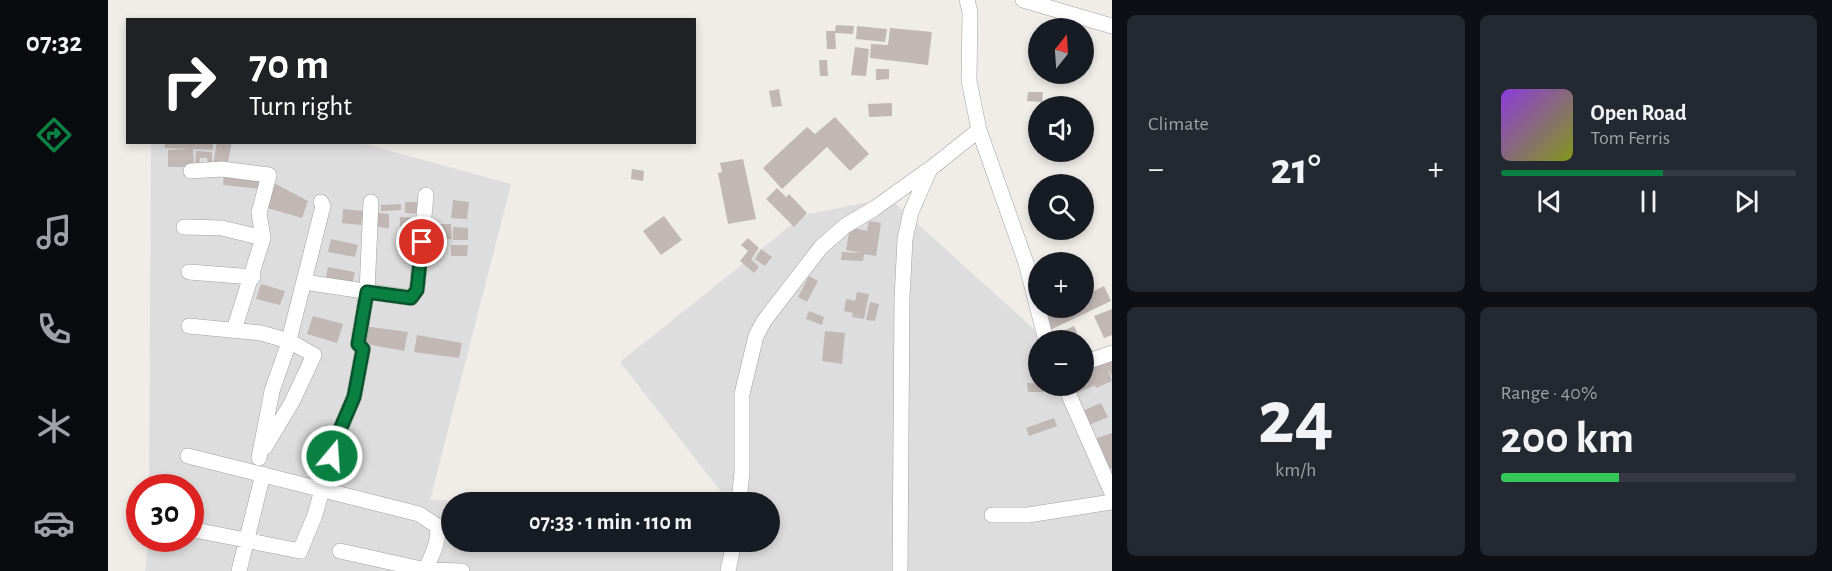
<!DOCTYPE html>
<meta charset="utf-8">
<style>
:root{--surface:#171b24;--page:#242831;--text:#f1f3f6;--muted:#9ea1a6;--line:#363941;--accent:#0b8043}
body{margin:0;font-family:"Alegreya Sans",sans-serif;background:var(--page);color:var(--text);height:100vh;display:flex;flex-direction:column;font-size:22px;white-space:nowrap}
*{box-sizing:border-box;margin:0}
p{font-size:20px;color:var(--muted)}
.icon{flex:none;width:33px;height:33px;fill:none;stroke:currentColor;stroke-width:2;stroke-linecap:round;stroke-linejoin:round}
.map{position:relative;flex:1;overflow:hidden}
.drawer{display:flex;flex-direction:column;gap:15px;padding:15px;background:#0d0f14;width:720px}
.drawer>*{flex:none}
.banner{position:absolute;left:18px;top:18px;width:570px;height:126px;border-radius:0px;box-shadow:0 3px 9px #0003;background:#202124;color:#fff;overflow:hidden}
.needle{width:39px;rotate:17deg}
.tools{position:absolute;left:920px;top:18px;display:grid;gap:12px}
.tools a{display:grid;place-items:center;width:66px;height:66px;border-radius:50%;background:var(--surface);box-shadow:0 3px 9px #0003;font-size:30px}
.speed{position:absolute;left:18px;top:474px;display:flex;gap:12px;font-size:30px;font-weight:700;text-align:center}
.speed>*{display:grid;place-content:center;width:78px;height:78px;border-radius:50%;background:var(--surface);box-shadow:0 3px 9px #0003;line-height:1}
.speed .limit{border:9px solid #d22;background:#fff;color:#111}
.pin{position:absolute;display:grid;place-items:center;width:51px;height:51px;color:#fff;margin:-26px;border:3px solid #fff;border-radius:50%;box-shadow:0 2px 6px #0007}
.me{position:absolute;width:66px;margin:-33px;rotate:18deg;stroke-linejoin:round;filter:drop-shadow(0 0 4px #0008)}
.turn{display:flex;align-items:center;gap:21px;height:126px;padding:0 24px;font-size:27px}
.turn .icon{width:78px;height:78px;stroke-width:2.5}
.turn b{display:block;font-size:42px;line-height:51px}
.big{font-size:45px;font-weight:700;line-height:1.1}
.drawer .widget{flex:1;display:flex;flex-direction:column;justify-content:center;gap:9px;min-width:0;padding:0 21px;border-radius:9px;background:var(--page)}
.drawer .dial{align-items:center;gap:0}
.dial b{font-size:78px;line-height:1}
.song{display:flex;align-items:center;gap:18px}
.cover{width:72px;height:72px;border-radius:9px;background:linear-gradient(135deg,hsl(270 70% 55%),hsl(70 70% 35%))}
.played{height:6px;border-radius:3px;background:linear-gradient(90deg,var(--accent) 55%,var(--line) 55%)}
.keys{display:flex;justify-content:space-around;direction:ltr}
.heat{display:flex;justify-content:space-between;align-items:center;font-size:33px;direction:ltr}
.charge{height:9px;border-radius:4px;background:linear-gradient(90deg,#34c759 40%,var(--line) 0)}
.drawer .tiles{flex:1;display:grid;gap:15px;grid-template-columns:repeat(2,1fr)}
.trip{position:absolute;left:333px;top:492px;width:339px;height:60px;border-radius:30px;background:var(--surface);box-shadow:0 3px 9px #0003;font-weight:700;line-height:60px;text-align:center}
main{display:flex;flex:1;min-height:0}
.menu{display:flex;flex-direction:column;width:108px;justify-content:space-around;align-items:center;background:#090b0e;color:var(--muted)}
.menu .icon{width:42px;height:42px}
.menu .active{color:var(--accent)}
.menu b{font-size:27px;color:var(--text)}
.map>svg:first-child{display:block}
</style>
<main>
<nav class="menu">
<b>07:32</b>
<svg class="icon active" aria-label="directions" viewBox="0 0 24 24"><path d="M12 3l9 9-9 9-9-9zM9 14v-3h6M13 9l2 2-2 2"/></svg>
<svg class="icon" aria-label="music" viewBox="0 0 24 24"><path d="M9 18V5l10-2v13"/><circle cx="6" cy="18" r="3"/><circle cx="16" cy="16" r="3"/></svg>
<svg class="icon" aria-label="phone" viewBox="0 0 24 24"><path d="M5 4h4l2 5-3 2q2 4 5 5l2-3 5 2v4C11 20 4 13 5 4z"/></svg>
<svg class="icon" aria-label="climate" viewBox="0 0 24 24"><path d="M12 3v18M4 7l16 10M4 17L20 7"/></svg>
<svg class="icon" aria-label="car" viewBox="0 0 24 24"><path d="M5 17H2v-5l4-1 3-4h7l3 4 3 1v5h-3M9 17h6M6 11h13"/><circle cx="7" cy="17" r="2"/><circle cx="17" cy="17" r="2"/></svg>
</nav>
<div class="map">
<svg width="1004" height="571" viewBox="0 0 1004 571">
<rect width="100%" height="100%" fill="#f0ece7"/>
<path fill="#dedddd" d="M43,143H253L403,184L322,500L390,502H344V542H662V502H621L512,362L696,215L781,198L938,340H930V386H975L1004,347V571H37L41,539L82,538V488L41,487Z"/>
<path fill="#c1b7b4" d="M728,25L746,26L745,34L727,33L728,49H719L718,31H727Z
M749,26L779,29L777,42L748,39Z
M782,28L824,32L820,65L762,58L763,44L780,45Z
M747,47L761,49L758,76L743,75Z
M711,60H719L720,76H712Z
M768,69H781V79L768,80Z
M671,89L674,106L664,107L661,91Z
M920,92H935L934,102L919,101Z
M784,103V116L761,117L760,104Z
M727,117L761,154L742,171L719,147L674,189L655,168L699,127L707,134Z
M57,142H105V150L85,149L86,167H60V150L81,149L57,148Z
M109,142H124L119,167L105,164Z
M88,151L104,152V165L100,164L99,158H92L91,165H87Z
M635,159L648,219L620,224L610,173L614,172L612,163Z
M524,169L536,171L535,181L523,179Z
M116,174L153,177L152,189L115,185Z
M164,182L200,201L194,218L156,207Z
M669,188L678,197L681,194L699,213L686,227L658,199Z
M345,200L361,202L359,219L343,218Z
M297,202H312V214L297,213Z
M293,204V210L273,211V205Z
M235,209L255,211L253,225L234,223Z
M270,213L281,214V228L269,227Z
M556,216L574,240L553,255L535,231Z
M292,217L308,218L307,227H292Z
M761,221L773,223L768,256L756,254L755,261L733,260L734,252L754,253L738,250L742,227L759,231Z
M318,224H343L344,239L319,240Z
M345,227L360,228V240H345Z
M640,238L651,248L643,259L651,267L646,273L632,261L640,251L633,245Z
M223,239L250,245L247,257L220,252Z
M343,245H360L359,256H343Z
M653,249L664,257L657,266L647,259Z
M220,267L247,272L244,286L217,282Z
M701,276L710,281L699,302L690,297Z
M153,284L177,291L172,305L148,299Z
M981,285L984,292L996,286L1003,301L942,330L934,308H975V288Z
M749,292L761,294L756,319L744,317L745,313L736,311L738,299L747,301Z
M762,302L771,304L767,321L758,320Z
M1004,309V335L996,338L986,316Z
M701,311L716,317L714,325L698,319Z
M205,316L235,324L229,343L199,334Z
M256,326L300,332L296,351L253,343Z
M966,326L972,340H943L942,337Z
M717,331L737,333L734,364L714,361Z
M309,335L354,343L351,358L306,352Z
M1004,359V376L1000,369L1004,381L988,388L987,385L965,395L960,386H975V366Z
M919,383H930V386H936V392H920Z
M993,403L1000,417L981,425L974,411Z
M946,418L949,426L921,436L918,428Z
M1004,433V468L997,471L986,439Z"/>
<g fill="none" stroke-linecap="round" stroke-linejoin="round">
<defs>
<path id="street" d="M859,0L862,12L861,81L871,130L918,263L938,340
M915,0L1004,26
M83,171L114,169L161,175L151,213L155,238L126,330
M76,227L114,228L155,238
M81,272L145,277
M196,282L303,298L309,289L318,195
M81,326L153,333L181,341L206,355L184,402L157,447
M975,363L1004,353
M957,386L1004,493
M80,456L311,514L329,526C332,542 323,556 317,571
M151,458L164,391L179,348L215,206L213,202
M631,502L634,472V394L648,336L656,321L713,247L737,226L767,208L820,170
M884,515H920L1004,502
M82,529L192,551L207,515L228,439L246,397L255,349L250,344L259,292L263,202
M232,551L318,570L354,571
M131,571L155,474
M620,571L626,542
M792,571L794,298L797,239L803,212L822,169L871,130"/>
</defs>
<use href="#street" stroke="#a1a1a1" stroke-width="16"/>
<use href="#street" stroke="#fff" stroke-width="15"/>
</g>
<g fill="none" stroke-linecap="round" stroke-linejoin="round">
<defs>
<path id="route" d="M224,456L228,439L246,397L255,349L250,344L259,292L303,298L309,290L314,242"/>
</defs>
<use href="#route" stroke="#07532c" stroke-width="15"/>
<use href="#route" stroke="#0b8043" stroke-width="10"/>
</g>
</svg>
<div class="tools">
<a><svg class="needle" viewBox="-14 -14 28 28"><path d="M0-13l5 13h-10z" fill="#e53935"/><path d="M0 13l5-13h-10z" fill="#9ea1a6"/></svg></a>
<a><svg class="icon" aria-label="sound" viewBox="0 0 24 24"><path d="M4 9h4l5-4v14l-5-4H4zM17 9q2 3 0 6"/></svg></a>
<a><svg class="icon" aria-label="search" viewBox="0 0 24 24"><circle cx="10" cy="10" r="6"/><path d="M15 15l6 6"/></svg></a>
<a>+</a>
<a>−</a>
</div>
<div class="speed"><div class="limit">30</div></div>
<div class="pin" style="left:314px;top:242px;background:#d93025"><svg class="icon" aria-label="arrive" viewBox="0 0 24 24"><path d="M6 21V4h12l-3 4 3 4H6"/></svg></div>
<svg class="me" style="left:224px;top:456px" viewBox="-20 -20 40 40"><circle r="17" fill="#0b8043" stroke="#fff" stroke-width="3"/><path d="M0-11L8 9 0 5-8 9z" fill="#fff"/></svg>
<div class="trip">07:33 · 1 min · 110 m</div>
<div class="banner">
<div class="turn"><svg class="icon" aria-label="right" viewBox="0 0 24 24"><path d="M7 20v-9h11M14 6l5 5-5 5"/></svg><div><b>70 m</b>Turn right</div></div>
</div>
</div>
<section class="drawer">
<div class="tiles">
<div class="widget"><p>Climate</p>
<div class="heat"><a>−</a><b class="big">21°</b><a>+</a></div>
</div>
<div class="widget">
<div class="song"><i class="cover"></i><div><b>Open Road</b><p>Tom Ferris</p></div></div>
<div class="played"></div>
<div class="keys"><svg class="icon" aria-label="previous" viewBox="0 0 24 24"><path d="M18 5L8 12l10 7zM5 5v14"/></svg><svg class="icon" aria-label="pause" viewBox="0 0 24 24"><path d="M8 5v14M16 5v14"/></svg><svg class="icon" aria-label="next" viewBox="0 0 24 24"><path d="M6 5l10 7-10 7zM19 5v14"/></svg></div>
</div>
<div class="widget dial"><b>24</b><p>km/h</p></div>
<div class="widget"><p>Range · 40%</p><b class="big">200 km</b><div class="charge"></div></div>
</div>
</section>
</main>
